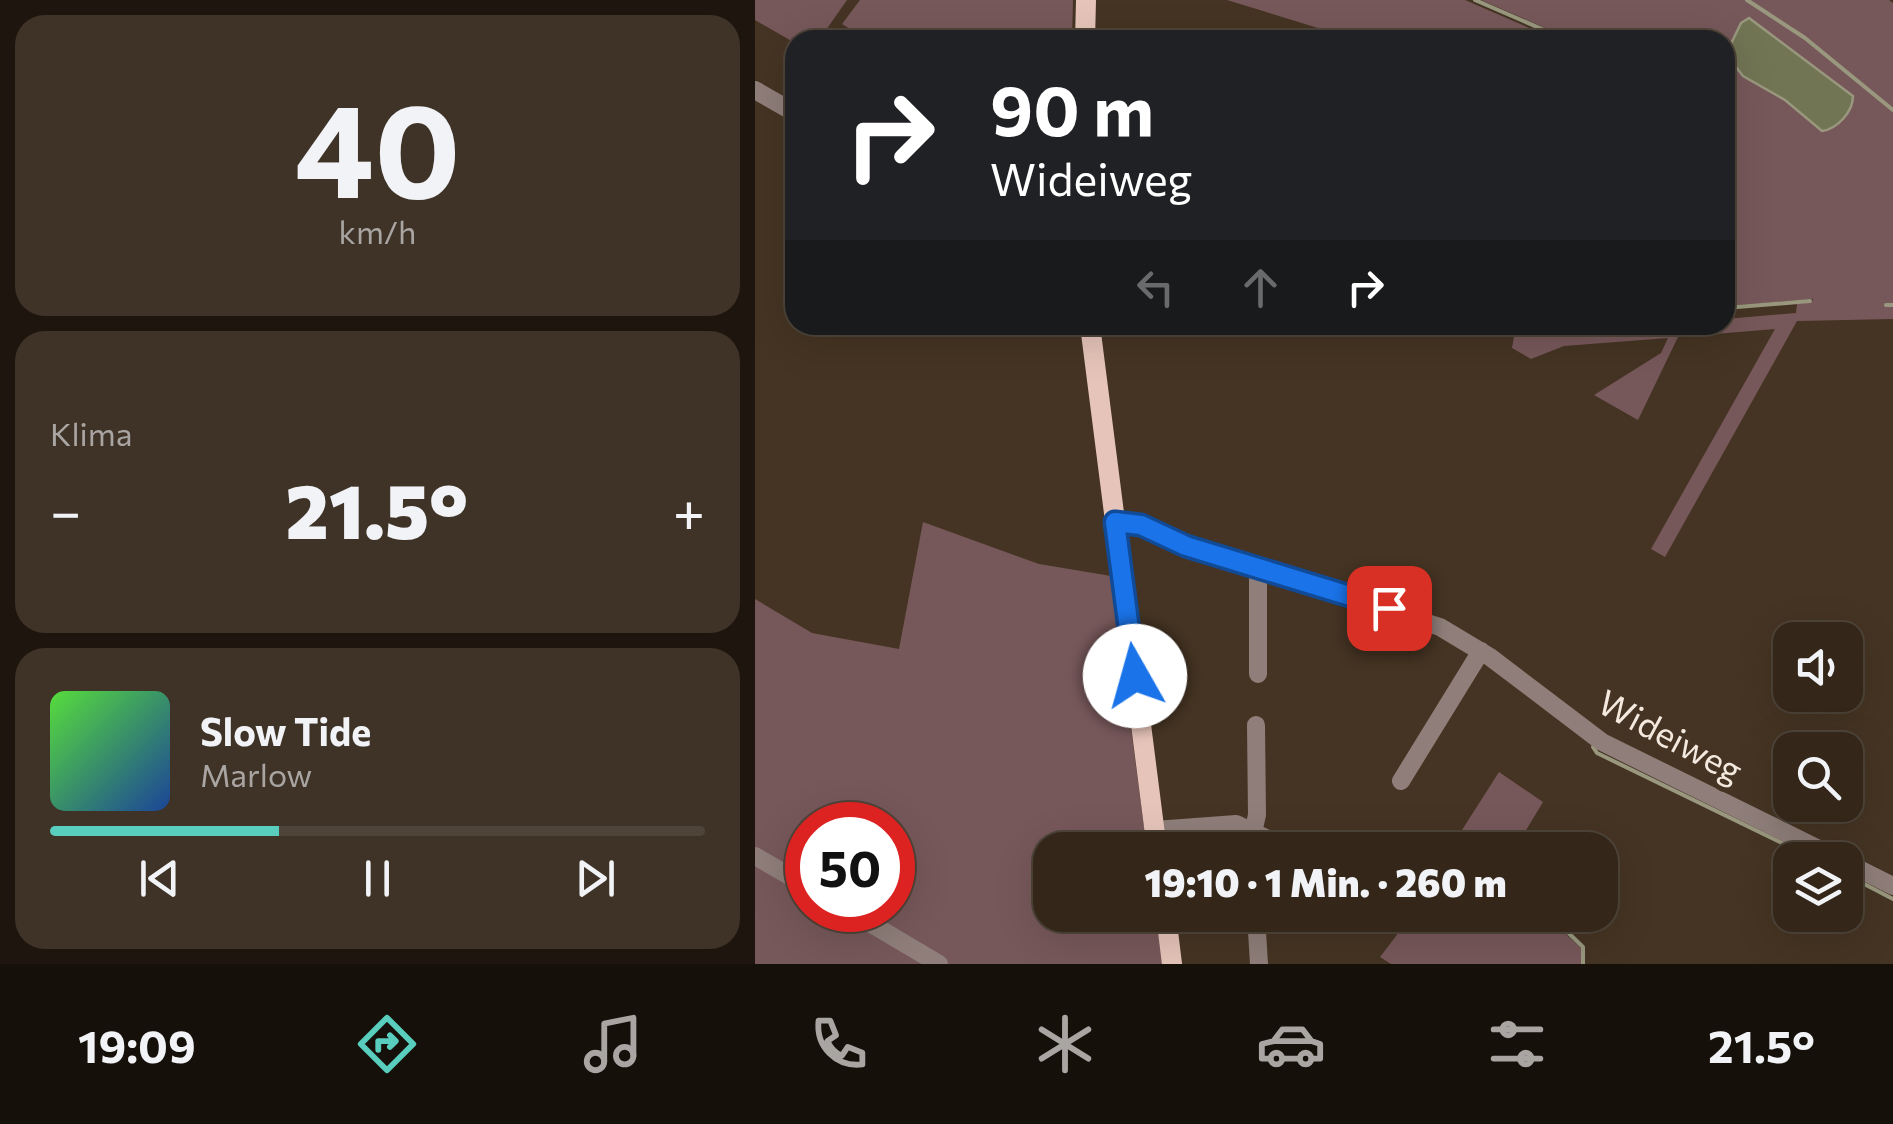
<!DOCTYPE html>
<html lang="de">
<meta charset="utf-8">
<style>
:root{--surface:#34271a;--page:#3f3327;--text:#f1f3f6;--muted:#a9a5a2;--line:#4e4439;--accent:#59cebe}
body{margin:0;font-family:Commissioner,sans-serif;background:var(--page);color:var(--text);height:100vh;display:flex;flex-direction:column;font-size:38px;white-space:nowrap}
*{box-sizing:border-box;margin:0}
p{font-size:32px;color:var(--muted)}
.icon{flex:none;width:55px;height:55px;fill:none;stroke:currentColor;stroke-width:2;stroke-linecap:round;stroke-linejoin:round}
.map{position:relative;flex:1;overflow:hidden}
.sheet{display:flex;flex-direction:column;gap:15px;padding:15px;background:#1d150e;width:755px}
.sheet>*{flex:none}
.top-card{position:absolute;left:30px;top:30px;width:950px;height:305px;border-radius:30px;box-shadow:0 10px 40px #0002,0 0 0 2px var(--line);background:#202124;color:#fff;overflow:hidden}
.controls{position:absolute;left:1018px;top:622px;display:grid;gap:20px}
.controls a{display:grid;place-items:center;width:90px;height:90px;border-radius:20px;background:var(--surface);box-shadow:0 10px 40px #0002,0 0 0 2px var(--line);font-size:50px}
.speed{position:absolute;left:30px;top:802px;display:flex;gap:20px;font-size:50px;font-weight:700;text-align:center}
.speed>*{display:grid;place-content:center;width:130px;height:130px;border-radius:50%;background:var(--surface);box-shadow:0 10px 40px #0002,0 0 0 2px var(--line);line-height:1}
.speed .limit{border:15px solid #d22;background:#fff;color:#111}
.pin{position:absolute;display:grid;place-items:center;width:85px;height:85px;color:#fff;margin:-42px;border-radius:20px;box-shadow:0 5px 15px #0006}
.me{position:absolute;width:110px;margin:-55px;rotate:353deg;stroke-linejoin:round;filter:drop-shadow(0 0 8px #0008)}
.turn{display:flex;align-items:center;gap:35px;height:210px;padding:0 40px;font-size:45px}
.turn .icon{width:130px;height:130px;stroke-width:2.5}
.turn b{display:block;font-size:70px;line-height:85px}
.lanes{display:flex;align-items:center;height:95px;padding:0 40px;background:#0003;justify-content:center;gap:50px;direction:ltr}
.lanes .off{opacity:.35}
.big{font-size:75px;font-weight:800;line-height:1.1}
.sheet .card{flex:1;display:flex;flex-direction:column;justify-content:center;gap:15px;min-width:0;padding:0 35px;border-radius:30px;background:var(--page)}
.sheet .dial{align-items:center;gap:0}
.dial b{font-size:130px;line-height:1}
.song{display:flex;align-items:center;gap:30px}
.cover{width:120px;height:120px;border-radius:15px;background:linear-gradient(135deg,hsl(110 70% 55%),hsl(220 70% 35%))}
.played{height:10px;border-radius:5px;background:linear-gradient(90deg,var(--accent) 35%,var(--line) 35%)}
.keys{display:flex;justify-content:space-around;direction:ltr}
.heat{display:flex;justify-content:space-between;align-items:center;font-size:55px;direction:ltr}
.trip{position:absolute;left:278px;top:832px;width:585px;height:100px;border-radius:30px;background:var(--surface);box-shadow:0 10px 40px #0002,0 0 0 2px var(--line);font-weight:800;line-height:100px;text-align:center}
.menu{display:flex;height:160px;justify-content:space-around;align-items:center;background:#15100a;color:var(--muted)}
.menu .icon{width:70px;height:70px}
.menu .current{color:var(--accent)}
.menu b{font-size:45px;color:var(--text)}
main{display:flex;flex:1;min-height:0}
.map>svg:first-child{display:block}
</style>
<main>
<section class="sheet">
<div class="card dial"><b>40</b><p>km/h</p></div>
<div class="card"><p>Klima</p>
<div class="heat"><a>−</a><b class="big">21.5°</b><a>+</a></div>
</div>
<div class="card">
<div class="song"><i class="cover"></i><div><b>Slow Tide</b><p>Marlow</p></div></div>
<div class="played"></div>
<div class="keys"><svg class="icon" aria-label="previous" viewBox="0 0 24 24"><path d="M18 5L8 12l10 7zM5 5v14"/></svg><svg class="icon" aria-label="pause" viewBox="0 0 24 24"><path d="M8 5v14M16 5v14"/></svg><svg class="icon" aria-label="next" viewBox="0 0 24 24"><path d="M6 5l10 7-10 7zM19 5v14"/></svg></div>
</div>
</section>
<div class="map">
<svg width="1138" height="964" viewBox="0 0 1138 964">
<rect width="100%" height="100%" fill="#453423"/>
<path fill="#77585a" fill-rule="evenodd" d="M0,0H92L64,40H40V43L0,20Z
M105,0H318L317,40H113L87,24Z
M472,0H710L802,40H602Z
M726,0H1134L1138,3V319L1042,321L910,557L896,549L1020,329L923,337L883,420L839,395L906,353L913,338L809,346L776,359L757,348L760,331L836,325L837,329L970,325V319L1041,313L1042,304L1057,302L1058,299L970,306V40H818Z
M168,522L284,564L356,576L392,850H295V915H401L408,964H0V599L57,633L144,649ZM52,825H138V910H52Z
M744,772L788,802L759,850H729L707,830Z
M657,915H790L826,948V964H636L625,957Z"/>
<path fill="#727554" stroke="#99987e" stroke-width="2.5" d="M994,18L1098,96C1098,112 1082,129 1067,131L1030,100L988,76L971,54L986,23Z"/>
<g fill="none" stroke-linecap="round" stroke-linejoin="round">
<path stroke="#99987e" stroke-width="4" d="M720,0L812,40
M992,0L1050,38L1138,110
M1131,305H1138
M970,308L1055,301
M756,325H777
M838,747L842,753L1062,860
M710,837L724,850
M1090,874L1138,899
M795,915L828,947V964"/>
<path stroke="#8f7e79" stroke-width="18" d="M0,90L40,113
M360,522L386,525L431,546L685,627L735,657L847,742L1086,860
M503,568V674
M646,781L726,651
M400,830L481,824L517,841L571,842L634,849
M494,850L502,815L501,725
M0,856L52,886
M1090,862L1138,886
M93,910L184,964
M501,915L504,964"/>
<path stroke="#e6c4b9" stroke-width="20" d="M330,40L331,0
M335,325L402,850
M411,915L417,964"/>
</g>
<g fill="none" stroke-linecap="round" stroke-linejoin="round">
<defs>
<path id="route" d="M380,676L360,522L386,525L431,546L634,608"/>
</defs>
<use href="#route" stroke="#114b97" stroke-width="25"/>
<use href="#route" stroke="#1a73e8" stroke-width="18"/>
</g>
<g text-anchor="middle" stroke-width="10" stroke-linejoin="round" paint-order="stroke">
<g font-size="35" fill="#f4e9df" stroke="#453423">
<text transform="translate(915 737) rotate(28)" y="12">Wideiweg</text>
</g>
</g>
</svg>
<div class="controls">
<a><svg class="icon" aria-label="sound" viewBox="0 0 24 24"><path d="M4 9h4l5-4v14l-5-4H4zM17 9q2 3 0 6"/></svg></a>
<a><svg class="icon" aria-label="search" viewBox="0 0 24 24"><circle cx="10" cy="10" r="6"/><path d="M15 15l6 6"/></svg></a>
<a><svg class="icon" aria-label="layers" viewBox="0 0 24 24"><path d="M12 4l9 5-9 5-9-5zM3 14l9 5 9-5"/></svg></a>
</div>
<div class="speed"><div class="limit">50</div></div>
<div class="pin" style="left:634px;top:608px;background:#d93025"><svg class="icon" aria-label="arrive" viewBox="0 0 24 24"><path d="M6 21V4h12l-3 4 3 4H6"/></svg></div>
<svg class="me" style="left:380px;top:676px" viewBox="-20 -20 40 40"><circle r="19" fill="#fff"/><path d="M0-13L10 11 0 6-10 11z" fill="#1a73e8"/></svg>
<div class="trip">19:10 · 1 Min. · 260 m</div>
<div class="top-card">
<div class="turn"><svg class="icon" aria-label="right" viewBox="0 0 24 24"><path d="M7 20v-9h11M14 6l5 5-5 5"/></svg><div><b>90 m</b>Wideiweg</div></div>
<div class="lanes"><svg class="icon off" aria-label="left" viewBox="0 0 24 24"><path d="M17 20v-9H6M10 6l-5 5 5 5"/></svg><svg class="icon off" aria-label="ahead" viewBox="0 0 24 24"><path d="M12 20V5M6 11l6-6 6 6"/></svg><svg class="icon" aria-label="right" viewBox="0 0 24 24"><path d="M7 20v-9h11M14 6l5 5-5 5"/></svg></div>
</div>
</div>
</main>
<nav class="menu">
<b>19:09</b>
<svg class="icon current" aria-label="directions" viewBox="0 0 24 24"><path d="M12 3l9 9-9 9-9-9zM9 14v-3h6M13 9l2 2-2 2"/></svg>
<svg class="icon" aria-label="music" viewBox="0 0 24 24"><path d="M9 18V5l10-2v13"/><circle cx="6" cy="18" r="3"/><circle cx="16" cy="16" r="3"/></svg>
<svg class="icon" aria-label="phone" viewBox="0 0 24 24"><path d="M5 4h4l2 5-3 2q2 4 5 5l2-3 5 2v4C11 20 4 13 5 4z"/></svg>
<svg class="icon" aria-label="climate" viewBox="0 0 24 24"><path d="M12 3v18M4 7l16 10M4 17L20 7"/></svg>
<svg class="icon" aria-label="car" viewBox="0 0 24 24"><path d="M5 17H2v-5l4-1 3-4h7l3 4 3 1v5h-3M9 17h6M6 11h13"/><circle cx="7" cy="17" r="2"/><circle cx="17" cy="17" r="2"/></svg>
<svg class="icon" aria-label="filters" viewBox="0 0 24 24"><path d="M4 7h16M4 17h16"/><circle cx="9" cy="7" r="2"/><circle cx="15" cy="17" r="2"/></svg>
<b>21.5°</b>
</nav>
